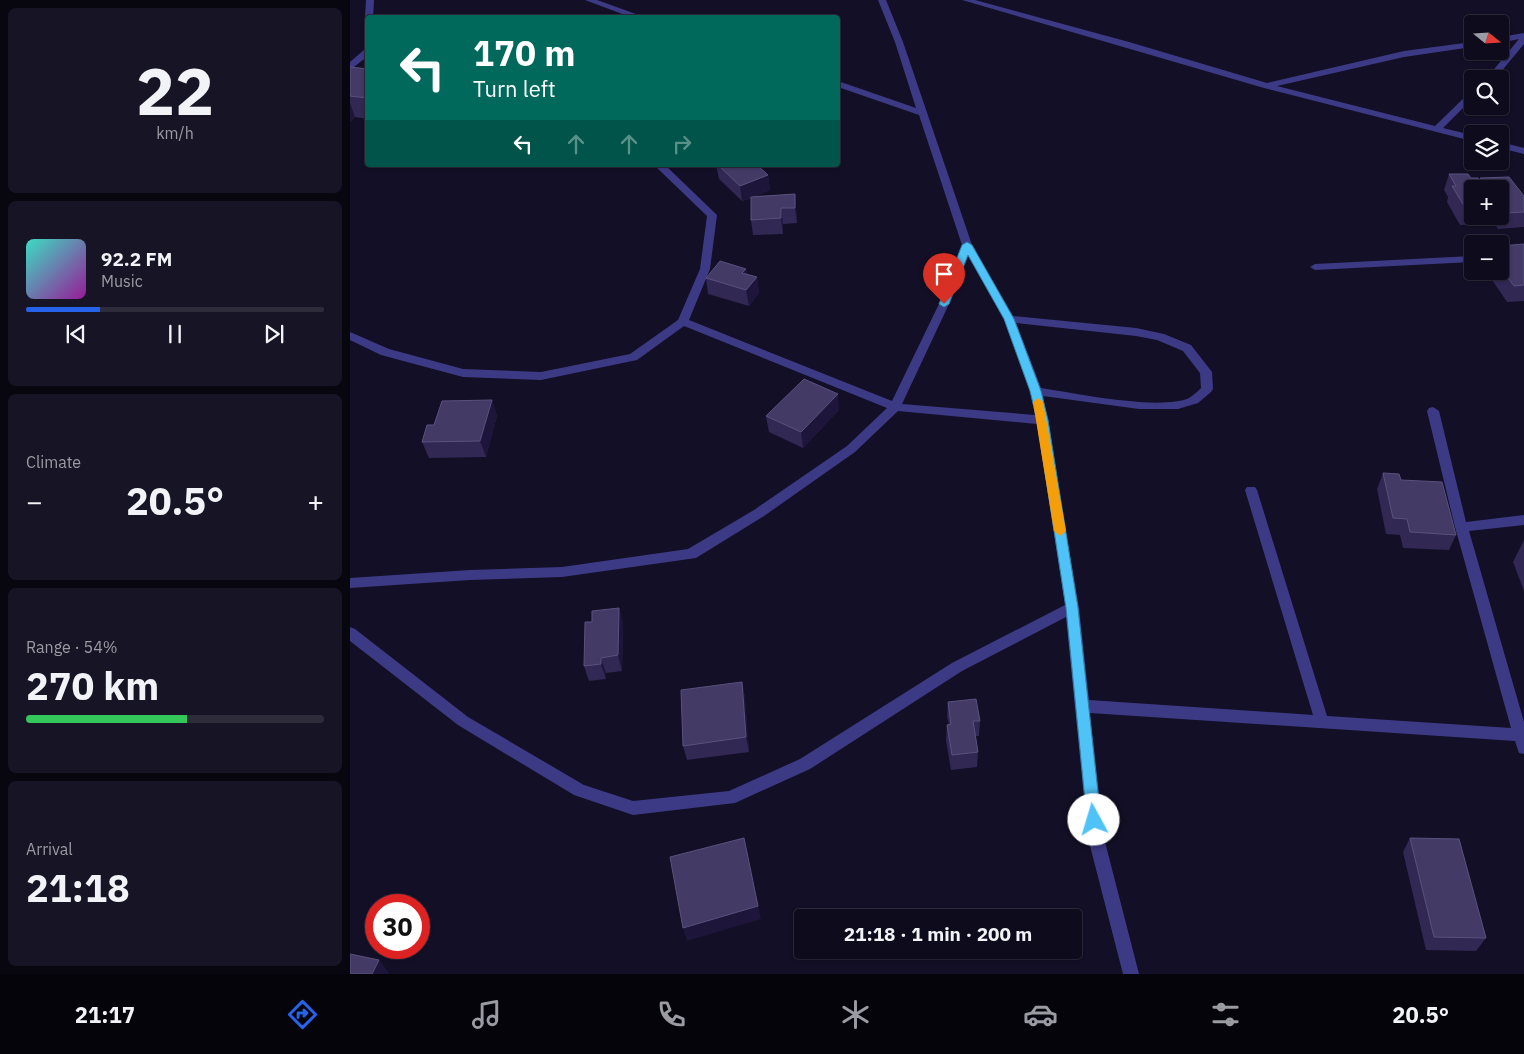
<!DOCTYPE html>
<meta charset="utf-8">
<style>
:root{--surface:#0e0b1c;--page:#171425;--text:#f1f3f6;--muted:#9b9ba3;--line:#2e2b3b;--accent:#2563eb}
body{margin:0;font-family:"IBM Plex Sans",sans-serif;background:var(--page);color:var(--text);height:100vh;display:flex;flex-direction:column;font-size:19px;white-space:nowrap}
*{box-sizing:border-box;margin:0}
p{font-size:16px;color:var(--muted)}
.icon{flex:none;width:28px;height:28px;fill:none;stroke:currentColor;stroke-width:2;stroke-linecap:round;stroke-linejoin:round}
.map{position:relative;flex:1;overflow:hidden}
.panel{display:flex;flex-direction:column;gap:8px;padding:8px;background:#08060f;width:350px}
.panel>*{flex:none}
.hud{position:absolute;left:15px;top:15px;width:475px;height:152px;border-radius:5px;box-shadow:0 1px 4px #0004,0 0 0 1px var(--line);background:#00695c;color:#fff;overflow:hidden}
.needle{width:32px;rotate:108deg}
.controls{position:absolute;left:1114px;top:15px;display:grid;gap:10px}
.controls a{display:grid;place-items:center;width:45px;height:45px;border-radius:5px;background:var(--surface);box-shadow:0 1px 4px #0004,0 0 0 1px var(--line);font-size:25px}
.speed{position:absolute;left:15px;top:894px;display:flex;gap:10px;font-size:25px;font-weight:700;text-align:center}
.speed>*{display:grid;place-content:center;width:65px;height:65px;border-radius:50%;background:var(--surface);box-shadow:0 1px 4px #0004,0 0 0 1px var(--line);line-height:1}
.speed .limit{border:8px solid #d22;background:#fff;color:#111}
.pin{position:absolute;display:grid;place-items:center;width:42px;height:42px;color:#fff;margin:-51px -21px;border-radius:50% 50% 50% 0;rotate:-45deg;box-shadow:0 0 5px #0007}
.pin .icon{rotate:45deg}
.me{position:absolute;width:55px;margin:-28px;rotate:354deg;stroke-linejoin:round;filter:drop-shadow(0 0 4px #0008)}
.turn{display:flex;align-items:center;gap:18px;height:105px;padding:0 25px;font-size:22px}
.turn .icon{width:65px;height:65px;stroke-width:2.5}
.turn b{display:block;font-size:35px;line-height:42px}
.lanes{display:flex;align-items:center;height:48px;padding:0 25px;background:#0003;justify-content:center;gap:25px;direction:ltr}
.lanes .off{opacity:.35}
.big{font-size:38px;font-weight:700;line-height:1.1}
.panel .widget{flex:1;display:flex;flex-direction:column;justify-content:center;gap:8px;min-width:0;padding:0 18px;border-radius:8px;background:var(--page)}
.panel .dial{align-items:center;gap:0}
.dial b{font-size:65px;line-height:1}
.song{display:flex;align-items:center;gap:15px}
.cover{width:60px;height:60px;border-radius:8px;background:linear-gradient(135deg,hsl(170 70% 55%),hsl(300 70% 35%))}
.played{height:5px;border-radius:2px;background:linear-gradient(90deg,var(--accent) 25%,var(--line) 25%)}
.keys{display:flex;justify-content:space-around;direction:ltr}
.heat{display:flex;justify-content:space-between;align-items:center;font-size:28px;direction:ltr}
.charge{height:8px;border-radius:4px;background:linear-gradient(90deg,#34c759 54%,var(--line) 0)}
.trip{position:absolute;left:444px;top:909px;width:288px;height:50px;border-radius:5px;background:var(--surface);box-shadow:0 1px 4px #0004,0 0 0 1px var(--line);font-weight:700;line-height:50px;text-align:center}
.tabs{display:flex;height:80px;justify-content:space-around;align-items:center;background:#06040b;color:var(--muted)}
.tabs .icon{width:35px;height:35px}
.tabs .on{color:var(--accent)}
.tabs b{font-size:22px;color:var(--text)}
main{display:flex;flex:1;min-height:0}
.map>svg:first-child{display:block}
</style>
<main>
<section class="panel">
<div class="widget dial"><b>22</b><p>km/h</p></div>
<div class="widget">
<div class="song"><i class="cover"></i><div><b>92.2 FM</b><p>Music</p></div></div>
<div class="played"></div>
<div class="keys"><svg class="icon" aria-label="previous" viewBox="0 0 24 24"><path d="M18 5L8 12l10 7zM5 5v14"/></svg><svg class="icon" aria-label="pause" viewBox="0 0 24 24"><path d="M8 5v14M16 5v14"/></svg><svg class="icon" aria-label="next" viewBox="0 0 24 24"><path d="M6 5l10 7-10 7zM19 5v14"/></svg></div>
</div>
<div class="widget"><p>Climate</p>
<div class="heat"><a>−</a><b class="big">20.5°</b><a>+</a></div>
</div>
<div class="widget"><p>Range · 54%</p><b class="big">270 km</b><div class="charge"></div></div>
<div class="widget"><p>Arrival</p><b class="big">21:18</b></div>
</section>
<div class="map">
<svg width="1174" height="974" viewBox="0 0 1174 974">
<rect width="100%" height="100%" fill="#130f26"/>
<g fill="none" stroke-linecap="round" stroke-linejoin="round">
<path fill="#3d3a85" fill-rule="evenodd" d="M16,0H24L23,18H18V20L15,18Z
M235,0H247L297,18H283Z
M528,0H536L553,42L622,245L663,316L786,328L814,334L841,345L862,372L863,389L861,392L848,403L828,409H789L693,396L729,608L739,700L963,715L895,490L897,487H905L907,490L977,716L1161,728L1105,527L1077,411L1079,408L1083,407L1089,411L1116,522L1174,515V525L1119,531L1174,722V754L1169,753L1165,741L740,713L754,838L789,974H773L738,838L716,617L612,671L460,769L385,803L283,815L224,795L108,725L0,641V627L5,629L118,717L234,785L283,801L379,791L450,759L602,663L715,605L687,424L548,411L505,452L414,516L346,558L212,577L120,580L0,588V578L120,570L212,567L338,549L404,510L497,446L537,408L334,326L287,360L191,380L113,377L31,355L0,340V332L39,349L113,369L191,372L280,354L328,320L350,269L357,216L304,165H315L367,215L360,269L339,320L542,401L589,304L612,245L569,115L488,87V81L566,108L545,42ZM618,256L654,319L680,391L685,415L552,404L599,304ZM666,323L786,336L807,340L833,351L850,373L851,388C848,391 844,395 839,398C810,411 724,393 691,388Z
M612,0H625L779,42L917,83L1054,51L1122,42V47L1054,57L927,86L1085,126L1119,93L1122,92V99L1093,128L1122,135V141L914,88Z
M1174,33V44L1145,79H1136L1169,39L1150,43V37Z
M15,49H18V56L0,70V62Z
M1150,142L1174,148V154L1150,148Z
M1122,256V262L965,270L960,267L965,264Z"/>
</g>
<path fill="#312854" d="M0,67L18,69V119L5,117L0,122Z
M366,165H407L418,175L420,190L405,196L445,194L447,223L433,224V234L403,235L401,220V198L392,201L369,179Z
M1099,174L1129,180L1130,178L1174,196V227L1148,229L1140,216H1150V189H1122V216H1138L1136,224L1110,225L1097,202L1098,197L1094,190Z
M1174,244V301L1157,302L1136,271H1150V246Z
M396,269L397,274L407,277L409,293L399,306L358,294L356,278Z
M142,400L147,416L136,457L79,458L72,442L84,425Z
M489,410L453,448L419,432L416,416Z
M1033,473L1051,480L1106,535L1099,550L1053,548L1050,535L1036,534L1027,489Z
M1174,540V591L1163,562Z
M269,608L273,624L272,671L256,673V679L239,681L234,666L242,622Z
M392,682L395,698L399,752L337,760L333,746Z
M598,702L630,721L629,736H625L628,752L627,767L601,770L596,740L597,725L599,724L597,717Z
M1060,838L1136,938L1126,951L1076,950L1053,852Z"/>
<path fill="#1d163a" d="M0,103L5,117L0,122Z
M418,175L420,190L392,201L390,186Z
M445,194L446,210L447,223L445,208Z
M431,208L433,224V234L431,218Z
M396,269L398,285L392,273Z
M407,277L409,293L399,306L396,290Z
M488,394L489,410L453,448L451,432Z
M142,400L147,416L136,457L130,441Z
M269,608L273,624L272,671L268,655Z
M251,658L256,673V679L251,664Z
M392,682L395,698L399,752L396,737Z
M397,852L411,919L337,941L333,928Z
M29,960L39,973L38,974H22Z"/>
<path fill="#433a66" stroke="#5a527e" d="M0,67L18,69V98L0,96Z
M368,165H407L418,175L390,186Z
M1099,174H1118L1121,178H1128L1135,189H1122V209H1116L1102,186H1106Z
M1159,177L1174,196V212L1155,213L1150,207V189H1137L1130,178Z
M445,194V208H431V218L401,220V197Z
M1174,244V285L1164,286L1150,267V246Z
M370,261L396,269L392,273L407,277L396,290L356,278Z
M454,379L488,394L451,432L416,416Z
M142,400L130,441L72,442L77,425H84L92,401Z
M1033,473L1049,474L1051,480L1092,482L1106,535L1060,532L1057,519L1043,518Z
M269,608L268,655L251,658V664L234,666L235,622H242V611Z
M392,682L396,737L333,746L331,690Z
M626,699L630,721H623L628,752L602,755L597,725L601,724L598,702Z
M394,838L408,906L333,928L320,857Z
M1060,838L1109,839L1136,938L1084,937Z
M0,954L29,960L22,974H0Z"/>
<path fill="#4fc3f7" stroke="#337fa1" d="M617,242L622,245L664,319L691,391L698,420L728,608L751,820L749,824L744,826L739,824L737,820L716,608L687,420L680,391L654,319L618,255L599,304L594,307L589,304L612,245Z"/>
<path fill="#f59e0b" d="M688,398L693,402L716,531L710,536L704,531L683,402Z"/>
</svg>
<div class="controls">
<a><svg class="needle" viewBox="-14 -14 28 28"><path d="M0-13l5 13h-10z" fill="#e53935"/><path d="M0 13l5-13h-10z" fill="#9b9ba3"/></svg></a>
<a><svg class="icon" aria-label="search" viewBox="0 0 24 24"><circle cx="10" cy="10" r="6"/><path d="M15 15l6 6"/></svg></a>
<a><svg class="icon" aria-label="layers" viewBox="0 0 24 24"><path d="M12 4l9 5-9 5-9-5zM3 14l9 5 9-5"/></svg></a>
<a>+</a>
<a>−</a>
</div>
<div class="speed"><div class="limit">30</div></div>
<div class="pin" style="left:594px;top:304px;background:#d93025"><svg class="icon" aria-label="arrive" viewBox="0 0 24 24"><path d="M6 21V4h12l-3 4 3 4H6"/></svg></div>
<svg class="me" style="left:744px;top:820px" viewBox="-20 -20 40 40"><circle r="19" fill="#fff"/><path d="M0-13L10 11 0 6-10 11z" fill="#4fc3f7"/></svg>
<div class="trip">21:18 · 1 min · 200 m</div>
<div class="hud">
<div class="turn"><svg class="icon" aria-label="left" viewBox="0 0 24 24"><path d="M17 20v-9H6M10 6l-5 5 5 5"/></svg><div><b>170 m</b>Turn left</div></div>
<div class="lanes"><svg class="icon" aria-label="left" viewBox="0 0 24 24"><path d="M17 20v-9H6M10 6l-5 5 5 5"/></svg><svg class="icon off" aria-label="ahead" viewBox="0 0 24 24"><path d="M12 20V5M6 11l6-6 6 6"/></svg><svg class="icon off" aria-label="ahead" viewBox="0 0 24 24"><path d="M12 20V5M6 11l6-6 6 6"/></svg><svg class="icon off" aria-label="right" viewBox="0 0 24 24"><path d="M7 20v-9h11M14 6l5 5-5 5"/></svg></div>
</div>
</div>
</main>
<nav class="tabs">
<b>21:17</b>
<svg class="icon on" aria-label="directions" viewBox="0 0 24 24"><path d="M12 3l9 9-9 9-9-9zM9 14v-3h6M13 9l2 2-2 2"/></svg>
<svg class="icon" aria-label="music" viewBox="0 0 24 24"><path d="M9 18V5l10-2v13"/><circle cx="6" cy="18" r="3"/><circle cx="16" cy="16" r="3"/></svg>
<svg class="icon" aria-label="phone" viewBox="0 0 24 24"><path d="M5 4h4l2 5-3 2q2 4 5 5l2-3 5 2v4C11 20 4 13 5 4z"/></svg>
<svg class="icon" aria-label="climate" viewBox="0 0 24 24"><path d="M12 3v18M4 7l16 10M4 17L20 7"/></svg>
<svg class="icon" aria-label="car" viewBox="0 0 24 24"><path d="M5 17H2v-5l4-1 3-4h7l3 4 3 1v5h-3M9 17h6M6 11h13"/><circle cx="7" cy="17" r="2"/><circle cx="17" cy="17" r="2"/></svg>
<svg class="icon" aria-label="filters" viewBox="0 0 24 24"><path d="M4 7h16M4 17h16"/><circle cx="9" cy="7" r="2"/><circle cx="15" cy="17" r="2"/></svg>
<b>20.5°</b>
</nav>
